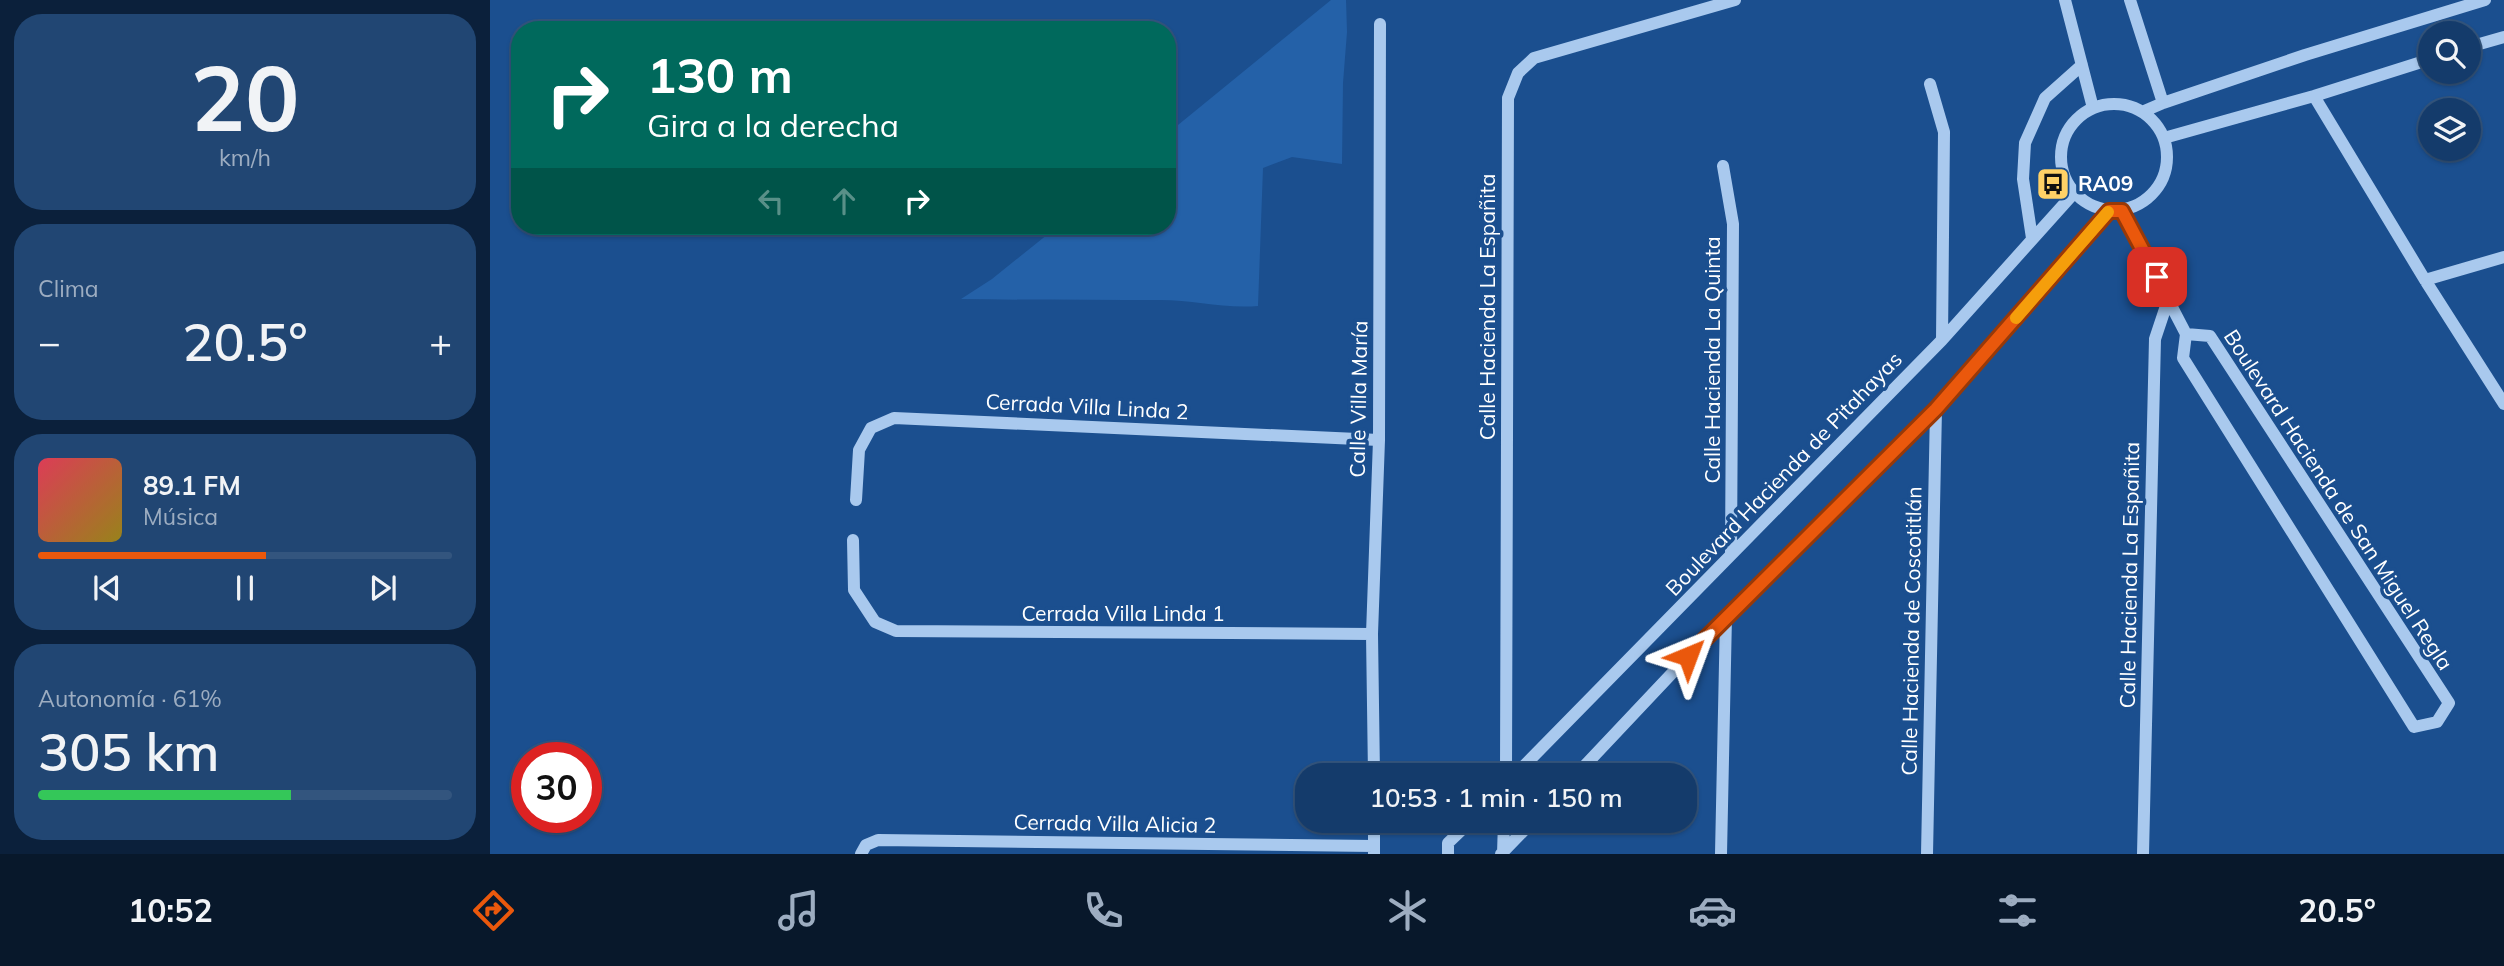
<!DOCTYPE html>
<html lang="es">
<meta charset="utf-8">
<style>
:root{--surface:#143b6b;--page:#214673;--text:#f1f3f6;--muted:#9dadc1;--line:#33557e;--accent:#ea580c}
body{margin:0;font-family:Mulish,sans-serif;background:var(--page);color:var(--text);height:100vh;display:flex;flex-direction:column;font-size:26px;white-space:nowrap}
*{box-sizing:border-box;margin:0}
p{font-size:23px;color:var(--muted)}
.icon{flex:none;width:38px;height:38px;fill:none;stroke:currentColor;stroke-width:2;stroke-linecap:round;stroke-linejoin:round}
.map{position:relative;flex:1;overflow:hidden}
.drawer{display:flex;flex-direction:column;gap:14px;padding:14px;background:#0b203b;width:490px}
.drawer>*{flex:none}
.banner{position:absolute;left:21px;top:21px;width:665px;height:214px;border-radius:28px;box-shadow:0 2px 5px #0004,0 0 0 2px var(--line);background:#00695c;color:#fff;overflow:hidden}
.fabs{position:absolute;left:1928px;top:21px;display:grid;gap:14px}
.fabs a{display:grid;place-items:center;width:63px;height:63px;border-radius:50%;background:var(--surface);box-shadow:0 2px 5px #0004,0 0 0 2px var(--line);font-size:35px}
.speed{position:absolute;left:21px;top:742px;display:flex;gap:14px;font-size:35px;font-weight:700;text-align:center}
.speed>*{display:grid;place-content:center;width:91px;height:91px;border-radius:50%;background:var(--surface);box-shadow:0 2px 5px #0004,0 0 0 2px var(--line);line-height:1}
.speed .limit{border:10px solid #d22;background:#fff;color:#111}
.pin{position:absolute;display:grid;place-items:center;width:60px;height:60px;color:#fff;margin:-30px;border-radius:14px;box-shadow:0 4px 10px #0006}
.me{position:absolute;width:77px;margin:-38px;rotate:44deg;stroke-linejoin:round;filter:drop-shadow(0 0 5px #0008)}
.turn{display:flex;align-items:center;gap:24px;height:147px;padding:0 21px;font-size:32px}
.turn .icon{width:91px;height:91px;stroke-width:2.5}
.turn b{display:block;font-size:49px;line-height:60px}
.lanes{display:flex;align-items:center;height:66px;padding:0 21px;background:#0003;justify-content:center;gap:35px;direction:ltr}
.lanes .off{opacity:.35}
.big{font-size:52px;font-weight:600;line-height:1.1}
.drawer .card{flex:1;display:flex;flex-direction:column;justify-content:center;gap:10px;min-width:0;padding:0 24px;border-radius:28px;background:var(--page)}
.drawer .dial{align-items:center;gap:0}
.dial b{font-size:91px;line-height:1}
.song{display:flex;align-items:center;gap:21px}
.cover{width:84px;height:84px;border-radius:10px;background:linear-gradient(135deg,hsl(350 70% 55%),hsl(50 70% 35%))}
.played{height:7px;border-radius:4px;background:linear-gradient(90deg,var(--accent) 55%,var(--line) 55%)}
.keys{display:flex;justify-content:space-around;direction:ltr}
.heat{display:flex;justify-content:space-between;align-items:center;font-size:38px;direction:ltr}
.charge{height:10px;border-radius:5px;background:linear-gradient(90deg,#34c759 61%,var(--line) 0)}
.trip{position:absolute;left:805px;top:763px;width:402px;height:70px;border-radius:28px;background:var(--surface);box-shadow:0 2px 5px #0004,0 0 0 2px var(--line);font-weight:600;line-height:70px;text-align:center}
.menu{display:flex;height:112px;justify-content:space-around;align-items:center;background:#08182b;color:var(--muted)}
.menu .icon{width:49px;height:49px}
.menu .active{color:var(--accent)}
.menu b{font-size:32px;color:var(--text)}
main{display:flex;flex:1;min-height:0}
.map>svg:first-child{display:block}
</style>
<main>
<section class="drawer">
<div class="card dial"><b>20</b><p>km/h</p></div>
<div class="card"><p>Clima</p>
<div class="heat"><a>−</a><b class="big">20.5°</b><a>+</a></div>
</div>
<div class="card">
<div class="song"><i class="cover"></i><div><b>89.1 FM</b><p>Música</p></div></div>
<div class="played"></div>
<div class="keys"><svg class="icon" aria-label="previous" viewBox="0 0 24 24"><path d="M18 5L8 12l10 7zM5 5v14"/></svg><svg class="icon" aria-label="pause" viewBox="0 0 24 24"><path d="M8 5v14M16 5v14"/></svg><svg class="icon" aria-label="next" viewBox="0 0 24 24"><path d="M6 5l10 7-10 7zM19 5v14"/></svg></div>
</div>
<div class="card"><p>Autonomía · 61%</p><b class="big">305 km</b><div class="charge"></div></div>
</section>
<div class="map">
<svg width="2014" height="854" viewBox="0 0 2014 854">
<rect width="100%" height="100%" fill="#1b4f8f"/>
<path fill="#2461a8" d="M841,0H856L857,32L853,83L852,164L802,157L773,168L768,306C735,309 703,300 671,300C604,300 538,300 471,299L502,279L568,226H677V134Z"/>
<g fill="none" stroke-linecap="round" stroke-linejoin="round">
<path stroke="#a9c9ee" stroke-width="12" d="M1575,0L1603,108
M1640,0L1673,103
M1979,47L2014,37
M1440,84L1454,132L1452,340
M1824,96L1935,280L2014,404
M1571 157a53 53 0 1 1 106 0a53 53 0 1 1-106 0Z
M1652,112L1673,103L1815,55L1995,0
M1674,138L1824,96L1941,59
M1233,166L1243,224L1241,554
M1632,211L1696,334L1693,358L1924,727L1947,722L1959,703L1720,336L1696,334
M1542,238L1533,179L1535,143L1555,98L1592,65
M1935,280L2014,257
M366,500L369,450L381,428L404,418L889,440
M363,540L364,590L385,622L406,631L882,634
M884,775L882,634L889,440L890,24
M1016,775L1018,98L1028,73L1044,58L1245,0
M1025,775L1452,340L1584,193
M1086,775L1236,616L1446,409L1619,211
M884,821V854
M371,854L376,845L388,840L884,846
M958,854V843L981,821
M1011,854L1043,821
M1013,854L1014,821
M1231,854L1236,616
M1437,854L1446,409
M1653,854L1665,339L1678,300"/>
</g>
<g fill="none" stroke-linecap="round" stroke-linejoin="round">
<defs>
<path id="route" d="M1198,656L1446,409L1619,211H1632L1667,277"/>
</defs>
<use href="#route" stroke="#983908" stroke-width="18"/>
<use href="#route" stroke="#ea580c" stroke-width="12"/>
<path stroke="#f59e0b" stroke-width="12" d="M1526,318L1618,212"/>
</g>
<defs>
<symbol id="bus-square" viewBox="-11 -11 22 22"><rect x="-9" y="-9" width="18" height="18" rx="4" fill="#ffd166" stroke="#1b4f8f"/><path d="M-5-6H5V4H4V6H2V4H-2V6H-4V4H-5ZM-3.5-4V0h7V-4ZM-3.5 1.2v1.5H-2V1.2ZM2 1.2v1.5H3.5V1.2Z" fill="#111"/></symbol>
</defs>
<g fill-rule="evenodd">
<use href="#bus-square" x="1544" y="165" width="38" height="38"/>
</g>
<g text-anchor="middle" stroke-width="7" stroke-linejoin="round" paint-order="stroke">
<g font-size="21" font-weight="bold" fill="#fff" stroke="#1b4f8f" text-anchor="start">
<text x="1588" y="191">RA09</text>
</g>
<g font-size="21" fill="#fff" stroke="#1b4f8f">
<text transform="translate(998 307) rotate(-90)" y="7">Calle Hacienda La Españita</text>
<text transform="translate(1223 360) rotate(-90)" y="7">Calle Hacienda La Quinta</text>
<text transform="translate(869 399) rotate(-89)" y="7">Calle Villa María</text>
<text transform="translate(597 407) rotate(3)" y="7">Cerrada Villa Linda 2</text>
<text transform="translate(1294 474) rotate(-46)" y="7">Boulevard Hacienda de Pitahayas</text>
<text transform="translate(1848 500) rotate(57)" y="7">Boulevard Hacienda de San Miguel Regla</text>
<text transform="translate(1640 575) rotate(-89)" y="7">Calle Hacienda La Españita</text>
<text x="633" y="621">Cerrada Villa Linda 1</text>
<text transform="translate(1422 631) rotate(-89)" y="7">Calle Hacienda de Coscotitlán</text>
<text transform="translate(625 824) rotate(1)" y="7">Cerrada Villa Alicia 2</text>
</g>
</g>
</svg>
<div class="fabs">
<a><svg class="icon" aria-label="search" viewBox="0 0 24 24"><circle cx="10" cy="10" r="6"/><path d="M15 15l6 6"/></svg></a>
<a><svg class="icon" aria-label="layers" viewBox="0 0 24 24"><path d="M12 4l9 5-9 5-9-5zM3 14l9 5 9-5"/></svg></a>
</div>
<div class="speed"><div class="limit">30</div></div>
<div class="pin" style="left:1667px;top:277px;background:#d93025"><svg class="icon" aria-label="arrive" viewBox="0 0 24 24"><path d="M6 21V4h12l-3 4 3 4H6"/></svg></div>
<svg class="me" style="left:1198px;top:656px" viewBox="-20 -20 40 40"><path d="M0-17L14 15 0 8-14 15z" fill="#ea580c" stroke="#fff" stroke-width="4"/></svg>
<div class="trip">10:53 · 1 min · 150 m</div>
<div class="banner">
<div class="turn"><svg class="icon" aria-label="right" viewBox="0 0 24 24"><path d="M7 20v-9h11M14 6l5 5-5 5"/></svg><div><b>130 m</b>Gira a la derecha</div></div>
<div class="lanes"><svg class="icon off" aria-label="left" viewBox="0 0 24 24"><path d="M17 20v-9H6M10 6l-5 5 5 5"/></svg><svg class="icon off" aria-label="ahead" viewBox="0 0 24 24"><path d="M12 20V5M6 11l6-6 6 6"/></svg><svg class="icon" aria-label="right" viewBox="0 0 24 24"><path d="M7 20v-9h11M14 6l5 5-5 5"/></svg></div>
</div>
</div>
</main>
<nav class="menu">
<b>10:52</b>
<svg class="icon active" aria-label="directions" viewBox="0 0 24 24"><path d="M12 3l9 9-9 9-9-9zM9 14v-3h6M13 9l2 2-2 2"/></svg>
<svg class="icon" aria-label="music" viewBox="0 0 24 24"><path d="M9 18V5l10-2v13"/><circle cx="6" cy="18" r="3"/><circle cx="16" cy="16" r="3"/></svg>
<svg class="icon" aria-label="phone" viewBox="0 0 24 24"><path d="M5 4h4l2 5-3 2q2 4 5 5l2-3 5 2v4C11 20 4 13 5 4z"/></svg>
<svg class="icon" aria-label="climate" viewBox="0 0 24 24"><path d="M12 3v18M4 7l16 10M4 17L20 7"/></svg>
<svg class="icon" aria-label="car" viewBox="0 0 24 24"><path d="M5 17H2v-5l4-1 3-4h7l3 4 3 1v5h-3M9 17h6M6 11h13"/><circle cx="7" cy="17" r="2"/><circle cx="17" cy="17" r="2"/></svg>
<svg class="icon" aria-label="filters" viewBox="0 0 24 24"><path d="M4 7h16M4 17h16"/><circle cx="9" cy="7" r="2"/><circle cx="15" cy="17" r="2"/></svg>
<b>20.5°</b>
</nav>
